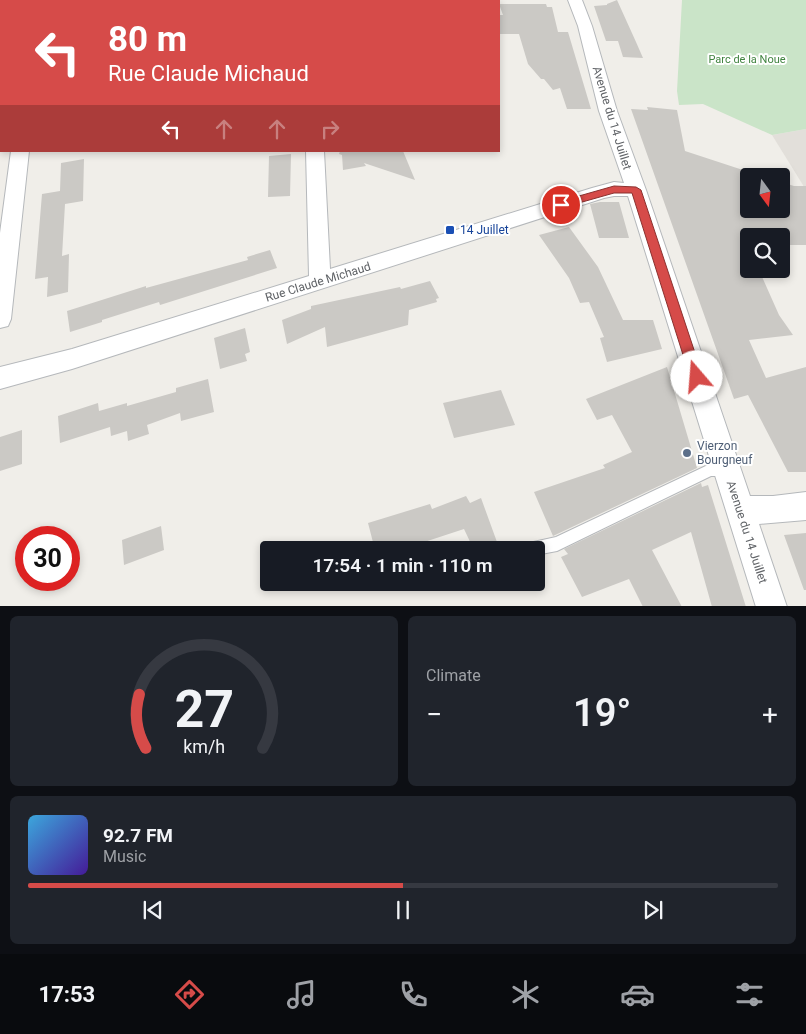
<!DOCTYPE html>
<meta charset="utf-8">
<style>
:root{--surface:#171b24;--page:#20242c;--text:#f1f3f6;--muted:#9ea1a6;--line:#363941;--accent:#d64b49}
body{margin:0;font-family:Roboto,sans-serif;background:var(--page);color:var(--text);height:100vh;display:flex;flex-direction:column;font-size:19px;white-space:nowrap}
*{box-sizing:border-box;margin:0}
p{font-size:16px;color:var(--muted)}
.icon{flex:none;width:28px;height:28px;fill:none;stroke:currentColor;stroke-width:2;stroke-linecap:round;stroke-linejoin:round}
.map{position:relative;height:606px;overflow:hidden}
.details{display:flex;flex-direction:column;gap:10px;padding:10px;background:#0d0f14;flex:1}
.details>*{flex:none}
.hud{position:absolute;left:0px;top:0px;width:500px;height:152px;box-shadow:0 2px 8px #0003;background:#d64b49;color:#fff;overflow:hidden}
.needle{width:32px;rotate:165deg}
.fabs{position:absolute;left:740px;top:168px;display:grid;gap:10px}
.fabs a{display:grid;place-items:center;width:50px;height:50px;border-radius:5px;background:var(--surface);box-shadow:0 2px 8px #0003;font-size:25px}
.speed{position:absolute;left:15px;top:526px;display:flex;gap:10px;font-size:25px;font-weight:700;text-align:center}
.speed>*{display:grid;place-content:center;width:65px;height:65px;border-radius:50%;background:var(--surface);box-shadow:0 2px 8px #0003;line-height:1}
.speed .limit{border:8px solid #d22;background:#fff;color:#111}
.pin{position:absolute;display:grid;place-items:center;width:42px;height:42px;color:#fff;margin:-21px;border:2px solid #fff;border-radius:50%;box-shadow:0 1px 5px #0007}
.me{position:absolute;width:55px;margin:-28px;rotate:342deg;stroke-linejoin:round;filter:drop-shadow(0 0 4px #0008)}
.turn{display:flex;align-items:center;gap:18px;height:105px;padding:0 25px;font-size:22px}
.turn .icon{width:65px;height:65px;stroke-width:2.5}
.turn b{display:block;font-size:35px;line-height:42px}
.lanes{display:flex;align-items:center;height:48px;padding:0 25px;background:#0003;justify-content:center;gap:25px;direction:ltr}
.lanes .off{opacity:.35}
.big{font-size:38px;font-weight:600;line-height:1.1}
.details .tile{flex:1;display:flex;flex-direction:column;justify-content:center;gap:8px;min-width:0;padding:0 18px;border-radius:8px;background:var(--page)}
.details .dial{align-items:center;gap:0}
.dial svg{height:130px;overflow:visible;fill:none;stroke:var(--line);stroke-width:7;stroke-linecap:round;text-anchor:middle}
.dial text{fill:var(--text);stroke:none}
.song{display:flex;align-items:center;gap:15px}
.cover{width:60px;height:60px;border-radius:8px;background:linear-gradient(135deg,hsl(200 70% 55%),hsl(260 70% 35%))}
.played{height:5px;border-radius:2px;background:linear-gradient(90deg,var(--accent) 50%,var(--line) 50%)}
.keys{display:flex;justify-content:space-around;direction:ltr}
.heat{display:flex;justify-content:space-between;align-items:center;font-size:28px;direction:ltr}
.details .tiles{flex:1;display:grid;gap:10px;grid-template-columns:1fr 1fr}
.tile:last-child{grid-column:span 2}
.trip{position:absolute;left:260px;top:541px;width:285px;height:50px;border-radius:5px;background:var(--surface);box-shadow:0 2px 8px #0003;font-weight:600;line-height:50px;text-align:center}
.tabs{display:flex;height:80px;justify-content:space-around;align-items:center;background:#090b0e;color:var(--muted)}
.tabs .icon{width:35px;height:35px}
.tabs .selected{color:var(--accent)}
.tabs b{font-size:22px;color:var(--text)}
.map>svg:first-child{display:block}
</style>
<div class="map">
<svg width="806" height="607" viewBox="0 0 806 607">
<rect width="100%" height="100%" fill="#f0eee9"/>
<path fill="#e2dfda" d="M806,129V190L772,135Z"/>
<path fill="#cae4c8" d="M682,0H806V129L772,135L703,104L679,105L677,91Z"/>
<path fill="#cbc9c5" d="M617,0L636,42L643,58L623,57L618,41H606L594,6L607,5V4Z
M499,4H546L547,7H552L558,32H568L591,109H567L560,88L553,90L544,79H541L528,64L519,34H499V15H503Z
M647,107L677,110L685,151L749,172V209H781V182L794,186H806V245H781V236H749V245H747L749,271L759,270L779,315L793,335L749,340L766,378L806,367V472H788L748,395L734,399L631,109L648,110Z
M340,151H403L415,180L364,163L366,166L343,170L342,155L339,154Z
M291,154L290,196L268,197L269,156Z
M84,159L83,201L65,204L62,256L69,254L68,292L47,297L48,277L35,279L42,194L60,191L61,163Z
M600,202H619L629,238H599L590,204Z
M569,227L598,267L623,320H653L662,349L607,362L600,338L604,337L589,302L580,303L569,278L539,235Z
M270,250L277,268L160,305L159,302L102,320V322L70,332L67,311L146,286V288L248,260L247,257Z
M430,281L439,298L436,299L437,302L409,310L408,325L327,347L325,327L287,344L282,320L311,309V306L400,287L401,289Z
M245,328L250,352L245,354L247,361L220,369L214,338Z
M667,367L697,468L553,536L534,492L605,468L603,465L632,452L612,415L597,420L586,399Z
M208,379L214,412L181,421L180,413L147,425L149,434L128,441L127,431L111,436L110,427L60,443L58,416L98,403L99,411L127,403V406L176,392V388Z
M501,390L515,425L454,438L443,403Z
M22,430V464L0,471V437Z
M701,483L702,487L708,485L746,607H712L691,532L652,550L682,607H643L629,579L582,597L561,557L568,554L564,549Z
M466,496L470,503L481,498L497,542L473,548L464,529L400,550H375L368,523L430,504L432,509Z
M161,526L164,550L124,565L122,540Z
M806,533V590H804L784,535Z"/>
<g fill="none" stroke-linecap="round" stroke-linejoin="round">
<defs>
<path id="lane" d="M710,464H727L732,465L734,470L732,475L727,476H711L557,551L536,555V550H518L520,545L556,537Z"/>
<path id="street" d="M568,0H582L592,26L617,111L646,190L750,496H773L806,492V520L759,524L787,607H756L628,196H614L604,198L72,369L0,389V367L72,349L309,276L306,151H324L330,269L592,188L614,182L624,183L599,111L578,26Z
M11,151H29L11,319L8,326L0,328V233Z"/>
</defs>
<use href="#lane" stroke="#b5b8bb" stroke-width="2"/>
<use href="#street" stroke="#b5b8bb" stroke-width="2"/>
<use href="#lane" fill="#fff" fill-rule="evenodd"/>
<use href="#street" fill="#fff" fill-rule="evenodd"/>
</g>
<path fill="#d64b49" stroke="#8b312f" d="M614,186L636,187L641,190L703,377L701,381L697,382L692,381L690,377L632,193H614L561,208L556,205L558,202Z"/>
<rect fill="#1a4fb4" stroke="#fff" stroke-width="2" x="445" y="225" width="10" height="10" rx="2.5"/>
<circle fill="#5c6f8a" stroke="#fff" stroke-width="2" cx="687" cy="453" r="5"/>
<g text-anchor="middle" stroke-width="4" stroke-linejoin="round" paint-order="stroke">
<g font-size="11" fill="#428441" stroke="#fff">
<text x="747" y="63">Parc de la Noue</text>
</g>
<g font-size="12" fill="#606367" stroke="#fff">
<text transform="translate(612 118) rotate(73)" y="4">Avenue du 14 Juillet</text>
<text transform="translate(318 282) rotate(-17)" y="4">Rue Claude Michaud</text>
<text transform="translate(747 532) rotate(72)" y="4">Avenue du 14 Juillet</text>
</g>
<g font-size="12" fill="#164399" stroke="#fff" text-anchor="start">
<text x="460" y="234">14 Juillet</text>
</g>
<g font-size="12" fill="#4e5e75" stroke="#fff" text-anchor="start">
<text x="697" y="450">Vierzon<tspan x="697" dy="14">Bourgneuf</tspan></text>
</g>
</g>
</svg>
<div class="fabs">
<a><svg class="needle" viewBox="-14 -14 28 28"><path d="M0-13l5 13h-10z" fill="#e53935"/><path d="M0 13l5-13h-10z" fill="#9ea1a6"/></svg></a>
<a><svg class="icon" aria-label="search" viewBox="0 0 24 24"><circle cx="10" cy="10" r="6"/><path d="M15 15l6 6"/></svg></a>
</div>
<div class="speed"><div class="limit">30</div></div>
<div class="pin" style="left:561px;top:205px;background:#d93025"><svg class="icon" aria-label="arrive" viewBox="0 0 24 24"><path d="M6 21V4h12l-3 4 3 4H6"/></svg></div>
<svg class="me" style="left:697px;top:377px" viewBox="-20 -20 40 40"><circle r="19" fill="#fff"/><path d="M0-13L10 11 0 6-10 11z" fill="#d64b49"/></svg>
<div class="trip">17:54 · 1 min · 110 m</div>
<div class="hud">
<div class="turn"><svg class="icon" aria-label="left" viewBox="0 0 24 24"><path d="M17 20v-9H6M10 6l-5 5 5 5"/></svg><div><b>80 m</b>Rue Claude Michaud</div></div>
<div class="lanes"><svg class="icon" aria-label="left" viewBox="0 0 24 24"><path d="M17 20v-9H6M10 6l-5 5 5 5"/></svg><svg class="icon off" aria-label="ahead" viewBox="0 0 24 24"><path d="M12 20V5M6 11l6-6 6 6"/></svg><svg class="icon off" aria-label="ahead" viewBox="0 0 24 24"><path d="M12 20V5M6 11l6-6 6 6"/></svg><svg class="icon off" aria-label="right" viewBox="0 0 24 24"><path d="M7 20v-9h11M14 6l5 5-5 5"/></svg></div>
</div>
</div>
<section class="details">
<div class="tiles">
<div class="tile dial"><svg viewBox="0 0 100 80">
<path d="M14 69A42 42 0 1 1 86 69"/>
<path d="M14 69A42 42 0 0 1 10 36" stroke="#d64b49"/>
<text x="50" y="56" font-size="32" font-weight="700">27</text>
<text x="50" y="72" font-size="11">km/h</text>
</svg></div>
<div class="tile"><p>Climate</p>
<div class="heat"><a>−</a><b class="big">19°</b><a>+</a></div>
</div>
<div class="tile">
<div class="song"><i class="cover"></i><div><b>92.7 FM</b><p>Music</p></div></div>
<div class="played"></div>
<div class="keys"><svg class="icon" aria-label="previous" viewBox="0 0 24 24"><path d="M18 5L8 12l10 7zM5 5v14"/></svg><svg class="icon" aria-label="pause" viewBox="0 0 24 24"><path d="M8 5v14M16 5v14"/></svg><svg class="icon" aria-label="next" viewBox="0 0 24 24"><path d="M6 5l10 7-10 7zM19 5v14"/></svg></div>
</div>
</div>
</section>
<nav class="tabs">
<b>17:53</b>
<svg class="icon selected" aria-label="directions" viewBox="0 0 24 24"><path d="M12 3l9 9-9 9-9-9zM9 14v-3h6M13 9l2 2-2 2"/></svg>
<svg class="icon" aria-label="music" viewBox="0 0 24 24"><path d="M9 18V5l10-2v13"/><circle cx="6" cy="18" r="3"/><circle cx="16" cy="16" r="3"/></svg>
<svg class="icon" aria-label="phone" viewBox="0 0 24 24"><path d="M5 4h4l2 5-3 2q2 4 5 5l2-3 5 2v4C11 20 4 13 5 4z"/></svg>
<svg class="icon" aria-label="climate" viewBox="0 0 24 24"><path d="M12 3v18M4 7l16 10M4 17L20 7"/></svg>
<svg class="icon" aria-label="car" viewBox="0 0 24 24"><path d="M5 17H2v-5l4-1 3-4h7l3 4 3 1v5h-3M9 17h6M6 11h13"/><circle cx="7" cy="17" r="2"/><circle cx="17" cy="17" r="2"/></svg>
<svg class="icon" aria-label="filters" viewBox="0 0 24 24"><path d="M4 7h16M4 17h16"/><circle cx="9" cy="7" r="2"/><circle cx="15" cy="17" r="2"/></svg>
</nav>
